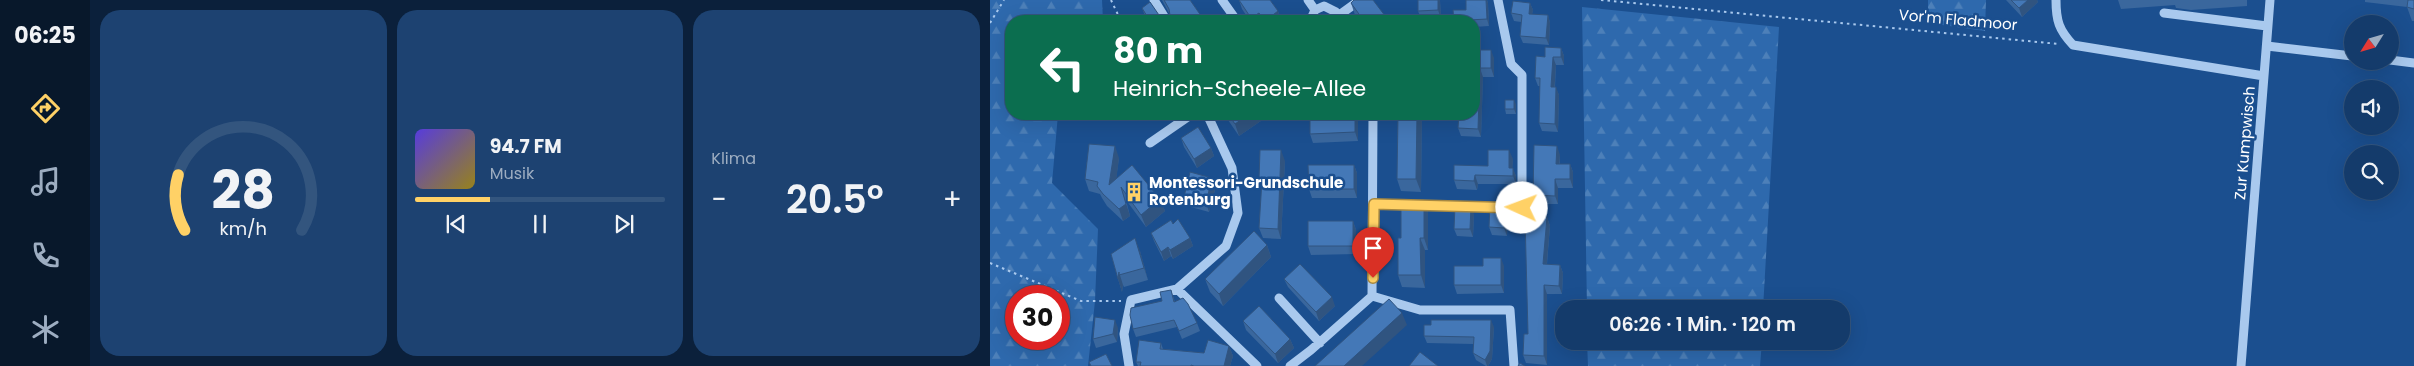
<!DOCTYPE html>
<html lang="de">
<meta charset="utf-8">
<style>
:root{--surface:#143b6b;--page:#1d4271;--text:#f1f3f6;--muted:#9dadc1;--line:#33557e;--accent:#ffd166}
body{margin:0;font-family:Poppins,sans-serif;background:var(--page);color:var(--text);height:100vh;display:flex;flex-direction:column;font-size:19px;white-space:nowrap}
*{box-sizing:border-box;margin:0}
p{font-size:16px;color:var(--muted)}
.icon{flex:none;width:28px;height:28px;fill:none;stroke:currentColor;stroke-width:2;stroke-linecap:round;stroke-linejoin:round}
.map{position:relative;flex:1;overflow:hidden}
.panel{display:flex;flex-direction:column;gap:10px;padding:10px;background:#0b203b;width:900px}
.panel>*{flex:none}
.top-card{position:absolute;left:15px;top:15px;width:475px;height:105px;border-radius:20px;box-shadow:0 5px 20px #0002,0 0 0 1px var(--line);background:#0b6e4f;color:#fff;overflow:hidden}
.needle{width:32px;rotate:233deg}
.buttons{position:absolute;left:1354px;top:15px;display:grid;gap:10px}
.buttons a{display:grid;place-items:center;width:55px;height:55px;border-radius:50%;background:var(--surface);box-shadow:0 5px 20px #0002,0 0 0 1px var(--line);font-size:25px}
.speed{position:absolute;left:15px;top:285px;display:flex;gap:10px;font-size:25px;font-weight:700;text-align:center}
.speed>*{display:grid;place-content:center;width:65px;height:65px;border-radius:50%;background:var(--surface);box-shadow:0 5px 20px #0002,0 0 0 1px var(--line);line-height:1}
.speed .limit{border:8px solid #d22;background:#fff;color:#111}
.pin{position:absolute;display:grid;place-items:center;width:42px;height:42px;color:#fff;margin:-51px -21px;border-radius:50% 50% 50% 0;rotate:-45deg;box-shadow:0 0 5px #0007}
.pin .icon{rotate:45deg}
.me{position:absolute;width:55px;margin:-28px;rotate:272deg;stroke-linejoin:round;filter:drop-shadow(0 0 4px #0008)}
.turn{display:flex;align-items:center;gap:18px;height:105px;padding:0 25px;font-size:22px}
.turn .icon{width:65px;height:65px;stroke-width:2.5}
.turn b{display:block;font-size:35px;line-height:42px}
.big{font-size:38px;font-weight:600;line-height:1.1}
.panel .widget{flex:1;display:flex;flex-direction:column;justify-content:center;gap:8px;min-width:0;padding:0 18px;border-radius:20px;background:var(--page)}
.panel .dial{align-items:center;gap:0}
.dial svg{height:130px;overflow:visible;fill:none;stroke:var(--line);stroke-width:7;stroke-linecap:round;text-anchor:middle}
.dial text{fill:var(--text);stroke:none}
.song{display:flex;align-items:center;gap:15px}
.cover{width:60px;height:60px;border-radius:8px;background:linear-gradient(135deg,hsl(250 70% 55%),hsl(50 70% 35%))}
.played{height:5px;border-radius:2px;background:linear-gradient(90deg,var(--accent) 30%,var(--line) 30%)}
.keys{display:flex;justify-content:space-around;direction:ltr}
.heat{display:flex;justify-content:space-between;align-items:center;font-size:28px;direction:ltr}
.panel .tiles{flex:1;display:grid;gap:10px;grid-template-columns:repeat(3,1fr)}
.trip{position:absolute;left:565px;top:300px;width:295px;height:50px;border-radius:20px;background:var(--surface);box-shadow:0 5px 20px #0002,0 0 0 1px var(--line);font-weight:600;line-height:50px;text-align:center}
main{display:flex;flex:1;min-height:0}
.menu{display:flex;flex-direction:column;width:90px;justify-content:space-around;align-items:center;background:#08182b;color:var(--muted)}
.menu .icon{width:35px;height:35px}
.menu .active{color:var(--accent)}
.menu b{font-size:22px;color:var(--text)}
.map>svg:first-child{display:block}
</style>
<main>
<nav class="menu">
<b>06:25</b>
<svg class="icon active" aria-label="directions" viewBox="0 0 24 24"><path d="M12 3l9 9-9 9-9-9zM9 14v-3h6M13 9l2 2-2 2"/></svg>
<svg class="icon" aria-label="music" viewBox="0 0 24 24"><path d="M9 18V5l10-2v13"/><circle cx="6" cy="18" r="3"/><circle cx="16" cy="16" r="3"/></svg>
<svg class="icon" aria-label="phone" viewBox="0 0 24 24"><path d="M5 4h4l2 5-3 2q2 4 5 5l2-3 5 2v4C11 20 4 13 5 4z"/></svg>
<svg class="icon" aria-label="climate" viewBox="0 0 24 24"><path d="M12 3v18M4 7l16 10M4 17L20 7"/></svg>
</nav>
<section class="panel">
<div class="tiles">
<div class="widget dial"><svg viewBox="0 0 100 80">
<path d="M14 69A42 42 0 1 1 86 69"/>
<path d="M14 69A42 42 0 0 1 10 35" stroke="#ffd166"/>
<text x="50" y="56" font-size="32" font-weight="700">28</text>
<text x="50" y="72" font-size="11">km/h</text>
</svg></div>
<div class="widget">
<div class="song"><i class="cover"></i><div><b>94.7 FM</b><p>Musik</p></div></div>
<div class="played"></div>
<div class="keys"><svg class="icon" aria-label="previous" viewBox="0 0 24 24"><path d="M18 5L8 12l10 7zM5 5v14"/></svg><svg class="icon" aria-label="pause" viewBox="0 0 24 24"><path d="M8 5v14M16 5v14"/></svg><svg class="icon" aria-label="next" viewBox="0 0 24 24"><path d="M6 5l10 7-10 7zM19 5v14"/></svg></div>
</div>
<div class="widget"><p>Klima</p>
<div class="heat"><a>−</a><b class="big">20.5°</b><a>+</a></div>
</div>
</div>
</section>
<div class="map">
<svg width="1424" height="366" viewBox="0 0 1424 366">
<defs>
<pattern id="forest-firs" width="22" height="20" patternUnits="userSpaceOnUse" patternTransform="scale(1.25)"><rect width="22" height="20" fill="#2e69ad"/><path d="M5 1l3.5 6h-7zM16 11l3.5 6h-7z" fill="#4d80b9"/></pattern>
</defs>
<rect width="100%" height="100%" fill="#1b4f8f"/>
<path fill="url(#forest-firs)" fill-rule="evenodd" d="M0,0H112L113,21H21V114H68L62,183L108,229L105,301L98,366H0ZM69,296V339H26V296Z
M938,0H996L995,31L938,23Z
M592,7L789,27L773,309H597Z
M597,341H772L770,366H598Z"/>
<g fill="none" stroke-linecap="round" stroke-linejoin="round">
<path stroke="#a9c9ee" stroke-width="2" stroke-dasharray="2.5 4" stroke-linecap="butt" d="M121,0L131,21
M611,0L1069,44
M0,23L14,0
M0,263L91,301H131"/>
<path stroke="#a9c9ee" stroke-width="9" d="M164,0L177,21
M232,0L247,21
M318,0L325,10
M1066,0C1066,21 1069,30 1083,45L1274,76L1251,366
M1174,13L1277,26
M348,16L370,0
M320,21L325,10L334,6L346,12L348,21
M1277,46L1362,56
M1400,60L1424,63
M1274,76L1280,0
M160,143L202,114
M384,204L532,208V75L521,64L508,0
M187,289L267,366
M382,296L430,310H520L524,366
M289,298L330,343
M139,366L134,334L141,300L187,289L236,246L248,213L242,168L217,114
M300,366L321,350L382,296L383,114"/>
</g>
<path fill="#3a679d" d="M172,0H201V2L214,20L218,21H158L155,16L152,8L171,18H177L180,15L179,13L174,4Z
M249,0H280L288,11L291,21H260L252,9Z
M428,0H450L451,19H431L428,11Z
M476,0H497L498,3L499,26L484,27V21H464L476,10Z
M1016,0H1047L1048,2L1032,17Z
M1128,0H1257V6L1201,10L1186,8L1185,5L1131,9Z
M1375,0H1424V21H1422L1417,7L1375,2Z
M361,3L399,21H367Z
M540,3L543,10L542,14L558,15L560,23L559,45L533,43L530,36L531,22L524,21L521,13Z
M571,48L574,56V65H566L565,87L569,95L568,132L552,131L549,123L550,86H548L545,78L555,57Z
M484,50L504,58V77H493L491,137L471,136L468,128Z
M526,104V114H516L515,109Z
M236,114H281L249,136L238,120Z
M320,114H367L368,116V141L323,143L320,134Z
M408,114H432L431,192L411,191L407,179Z
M191,138L221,148L224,156L207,168L194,147Z
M570,155V164H580L583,172V188H568V204H546L543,195Z
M129,158L126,179L170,199L175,211L156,227L136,200L140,216L133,221L117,206L112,198L110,194L99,191L95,179Z
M523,159L522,168L526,176V184H488L487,190L467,189L464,180L498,166Z
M295,161L291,239L273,238L269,228L272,186L269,179Z
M364,165L367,173V198H322L319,189Z
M226,186L219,212L197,206L194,197Z
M434,200L438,212V250H435V288L412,287L408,275L411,238Z
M515,206L518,214L517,236L502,235L499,227Z
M484,214L483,237L467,236L464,229Z
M557,217L560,226L557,264L570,265L573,273L572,294H557V365L536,363L533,355L538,334Z
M363,221L366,230V254L321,255L318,246Z
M183,224L200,238L203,246L183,259L181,256L174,261L164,241L161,233Z
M277,245L281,257L233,306L220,292L215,279Z
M150,251L158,280L134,287L133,285L132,292L128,279L121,254Z
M514,266V293L467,294L464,285Z
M294,279L345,306L329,321L298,287Z
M181,290L185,302L207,323L210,331L192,339L187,327L146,337L143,329L172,301Z
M253,321L300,339L304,348L288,363L256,330Z
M504,327L502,359L498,366H496L486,360L483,353V344L437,343L434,336Z
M128,328L127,342L106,348L103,339Z
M171,343L173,349L214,353L239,346L243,356L240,366H148L146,362Z"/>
<path fill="#305480" d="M448,0H450V1L451,19L448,10Z
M496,0H497L498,3L499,26L497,19Z
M1038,0H1047L1048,2L1032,17L1029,8Z
M540,3L543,10L541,21L539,14Z
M288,11L291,21H275Z
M269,13L272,21H262L261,18Z
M558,15L560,23L559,45L556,38Z
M571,48L574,56V65L571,57Z
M501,50L504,58V77L501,68Z
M563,57L566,65L564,95L561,87Z
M490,68L493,77L491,137L488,129Z
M566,87L569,95L568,132L565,124Z
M524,100L526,104V114L524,109Z
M259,114H281L249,136L245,124Z
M365,114H367L368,116V141L365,132Z
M427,114H432L431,192L426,179Z
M125,146L129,158L124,198L119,185Z
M567,146L570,155L569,173L566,164Z
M221,148L224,156L207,168L204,159Z
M291,150L295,161L291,239L288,229Z
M519,150L523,159L522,176L519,168Z
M580,164L583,172V188L580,179Z
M364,165L367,173V198L364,189Z
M523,168L526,176V184L523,176Z
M485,175L488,184L487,190L484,181Z
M222,178L226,186L219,212L216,203Z
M565,179L568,188V204L565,196Z
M131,187L140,216L133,221L129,209Z
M170,199L175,211L156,227L151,215Z
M434,200L438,212V250L434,238Z
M515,206L518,214L517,236L514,228Z
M481,207L484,214L483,237L480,229Z
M557,217L560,226L556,273L553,264Z
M363,221L366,230V254L363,246Z
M145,238L150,251L158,280L154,268Z
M200,238L203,246L183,259L180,250Z
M430,238L435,250V288L431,275Z
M277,245L281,257L233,306L229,294Z
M178,247L181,256L174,261L171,252Z
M511,258L514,266V293L511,285Z
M570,265L573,273L572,294L569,286Z
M129,272L133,285L132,292L128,279Z
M554,285L557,294V365L554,356Z
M342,297L345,306L329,321L326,312Z
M412,313L417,325L372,366H354Z
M125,320L128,328L127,342L123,334Z
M501,320L504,327L502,359L498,366H497L495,360Z
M300,339L304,348L288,363L285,354Z
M239,346L243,356L240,366H234Z"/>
<path fill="#4478b7" stroke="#305480" d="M174,0H200L214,20L216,18L218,21H197V20L195,21H160L152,8L160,2L171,18H177L180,15L179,9Z
M249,0H280L288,11L275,21L269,13L261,18Z
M364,0H383L399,21H374L361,3Z
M428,0H448V10L428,11Z
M476,0H496L497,19L479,20L480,21H464L463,10H476Z
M1021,0H1038L1029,8Z
M1418,0H1424V9L1417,7Z
M523,1L540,3L539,14L558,15L556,38L530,36L532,15L521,13Z
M555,47L571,48V57H563L561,87H566L565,124L549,123L550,78H545L546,56L555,57Z
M484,50H501V68H490L488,129L468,128L469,114H484Z
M515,100H524V109H515Z
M238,114H259L245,124Z
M320,114H365V132L320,134Z
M408,114H427L426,179H407Z
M208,127L221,148L204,159L191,138Z
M99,144L125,146L119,185L142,165L170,199L151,215L131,187L136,204L129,209L113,194L107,186L108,182L95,179Z
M544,145L567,146L566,164H580V179H565V196L543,195Z
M270,150H291L288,229L269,228L272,180L269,179Z
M498,150H519V168H523V176L485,175L484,181L464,180V165L498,166Z
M318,165H364V189H319Z
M200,172L222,178L216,203L194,197Z
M411,200H434V238H430L431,275H408V238H411Z
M500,205L515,206L514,228L499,227Z
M465,206L481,207L480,229H464Z
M535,217H557L553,264L570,265L569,286L554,285V356L533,355L534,334H538Z
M188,219L200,238L180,250L178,247L171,252L161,233L181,220L183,224Z
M318,221H363V246H318Z
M264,231L277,245L229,294L215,279Z
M145,238L154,268L129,275V272L128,279L121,254Z
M493,258H511V285H464V266H493Z
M310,264L342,297L326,312L294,279Z
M181,290L184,302L193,298L198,304L207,323L189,331L184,320L143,329L140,315L141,308L172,301L170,292Z
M399,299L412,313L354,366H325Z
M269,306L300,339L285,354L253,321Z
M105,317L125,320L123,334L103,339Z
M441,320H501L500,351L495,360L483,353L484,337L434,336V325H441Z
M149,340L171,343L170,349L214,353L218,340L239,346L234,366H204L201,365V366H150L151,362H146Z
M430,352L448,366H419Z
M116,354L122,366H101L99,362Z
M530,363L535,366H528Z"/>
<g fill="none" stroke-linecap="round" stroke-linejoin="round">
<defs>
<path id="route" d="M383,278L384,204L532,208"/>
</defs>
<use href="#route" stroke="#a68842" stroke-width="12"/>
<use href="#route" stroke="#ffd166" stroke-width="9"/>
</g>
<defs>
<symbol id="building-bare" viewBox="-9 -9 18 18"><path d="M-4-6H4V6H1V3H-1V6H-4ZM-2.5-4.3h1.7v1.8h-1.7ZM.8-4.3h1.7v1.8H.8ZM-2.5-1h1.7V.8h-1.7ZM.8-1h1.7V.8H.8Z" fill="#ffd166" stroke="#1b4f8f" stroke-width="2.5" paint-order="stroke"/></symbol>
</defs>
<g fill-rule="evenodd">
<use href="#building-bare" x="130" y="178" width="28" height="28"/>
</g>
<g text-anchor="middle" stroke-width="5" stroke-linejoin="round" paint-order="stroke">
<g font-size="15" fill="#fff" stroke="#1b4f8f">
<text transform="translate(968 20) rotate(5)" y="5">Vor'm Fladmoor</text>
<text transform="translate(1255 143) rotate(-85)" y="5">Zur Kumpwisch</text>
</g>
<g font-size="15" font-weight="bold" fill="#fff" stroke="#1b4f8f" text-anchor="start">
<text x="159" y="188">Montessori-Grundschule<tspan x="159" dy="17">Rotenburg</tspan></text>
</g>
</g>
</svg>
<div class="buttons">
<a><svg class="needle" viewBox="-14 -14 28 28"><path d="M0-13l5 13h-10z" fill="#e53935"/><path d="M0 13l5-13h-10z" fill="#9dadc1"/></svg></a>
<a><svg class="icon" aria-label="sound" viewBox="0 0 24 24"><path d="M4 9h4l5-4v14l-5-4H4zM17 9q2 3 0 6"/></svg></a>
<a><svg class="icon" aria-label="search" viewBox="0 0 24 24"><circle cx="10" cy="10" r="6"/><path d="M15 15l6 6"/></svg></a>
</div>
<div class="speed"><div class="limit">30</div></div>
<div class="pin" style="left:383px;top:278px;background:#d93025"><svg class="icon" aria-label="arrive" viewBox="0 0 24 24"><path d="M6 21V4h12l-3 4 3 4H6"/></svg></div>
<svg class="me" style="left:532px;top:208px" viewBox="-20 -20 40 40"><circle r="19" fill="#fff"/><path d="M0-13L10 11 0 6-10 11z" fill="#ffd166"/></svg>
<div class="trip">06:26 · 1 Min. · 120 m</div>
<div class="top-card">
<div class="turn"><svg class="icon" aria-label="left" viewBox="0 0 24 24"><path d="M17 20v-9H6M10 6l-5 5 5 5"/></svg><div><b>80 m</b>Heinrich-Scheele-Allee</div></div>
</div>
</div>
</main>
